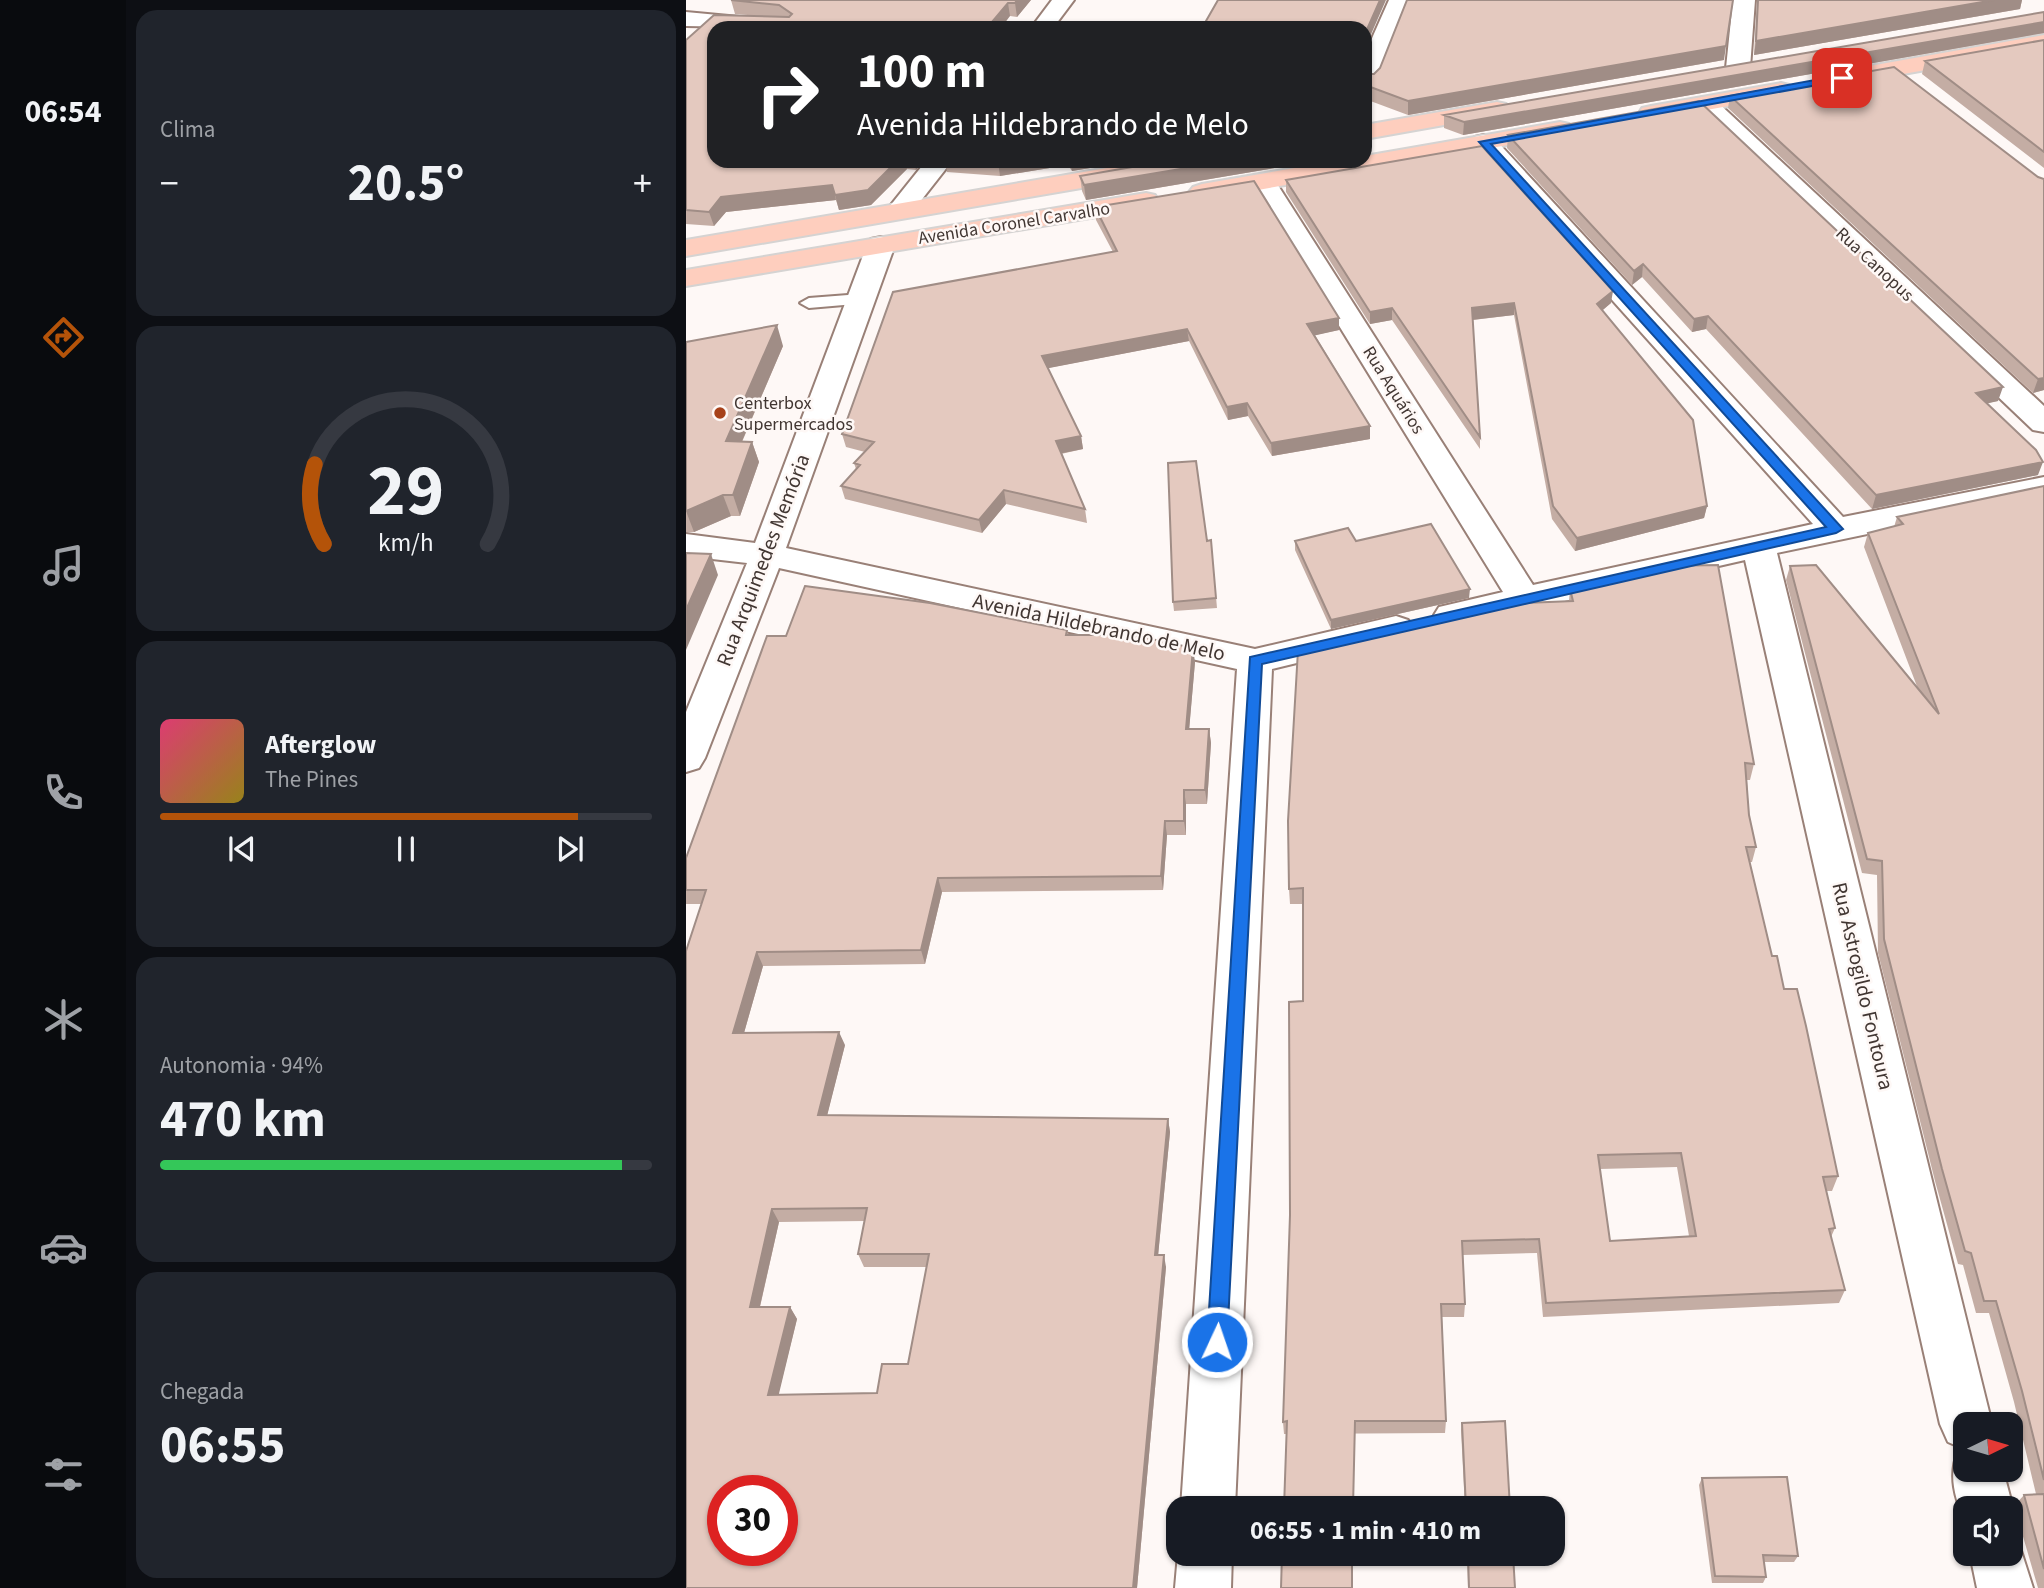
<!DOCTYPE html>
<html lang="pt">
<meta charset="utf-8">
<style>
:root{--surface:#171b24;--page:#20242c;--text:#f1f3f6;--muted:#9ea1a6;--line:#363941;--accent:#b45309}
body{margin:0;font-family:"Source Sans 3",sans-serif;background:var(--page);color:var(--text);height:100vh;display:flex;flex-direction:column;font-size:26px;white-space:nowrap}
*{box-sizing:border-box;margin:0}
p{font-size:23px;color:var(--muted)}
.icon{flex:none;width:38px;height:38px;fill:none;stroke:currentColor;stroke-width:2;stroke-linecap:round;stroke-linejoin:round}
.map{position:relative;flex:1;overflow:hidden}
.sheet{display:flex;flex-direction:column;gap:10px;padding:10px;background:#0d0f14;width:560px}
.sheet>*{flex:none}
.hud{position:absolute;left:21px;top:21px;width:665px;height:147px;border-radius:21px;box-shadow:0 2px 5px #0004;background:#202124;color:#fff;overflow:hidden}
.needle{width:46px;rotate:85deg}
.tools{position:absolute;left:1267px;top:1412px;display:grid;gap:14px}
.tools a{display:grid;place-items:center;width:70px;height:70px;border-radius:14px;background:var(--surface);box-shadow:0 2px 5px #0004;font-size:35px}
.speed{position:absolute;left:21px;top:1475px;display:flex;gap:14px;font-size:35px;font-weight:700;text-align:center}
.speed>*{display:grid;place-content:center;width:91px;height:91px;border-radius:50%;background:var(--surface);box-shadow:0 2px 5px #0004;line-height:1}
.speed .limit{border:10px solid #d22;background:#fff;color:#111}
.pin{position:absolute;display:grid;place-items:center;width:60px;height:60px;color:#fff;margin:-30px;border-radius:14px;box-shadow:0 4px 10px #0006}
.me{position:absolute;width:77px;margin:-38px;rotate:3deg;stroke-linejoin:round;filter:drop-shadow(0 0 5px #0008)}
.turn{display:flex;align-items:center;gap:24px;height:147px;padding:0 35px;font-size:32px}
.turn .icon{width:91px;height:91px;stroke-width:2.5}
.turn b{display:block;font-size:49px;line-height:60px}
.big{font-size:52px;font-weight:700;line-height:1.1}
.sheet .tile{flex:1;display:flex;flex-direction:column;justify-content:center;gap:10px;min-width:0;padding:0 24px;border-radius:21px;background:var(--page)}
.sheet .dial{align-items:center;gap:0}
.dial svg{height:182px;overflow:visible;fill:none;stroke:var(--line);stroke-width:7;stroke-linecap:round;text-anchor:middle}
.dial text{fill:var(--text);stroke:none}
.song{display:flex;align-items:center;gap:21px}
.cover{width:84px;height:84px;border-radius:10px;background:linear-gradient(135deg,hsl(340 70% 55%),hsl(50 70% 35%))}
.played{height:7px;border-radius:4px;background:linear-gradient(90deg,var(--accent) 85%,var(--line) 85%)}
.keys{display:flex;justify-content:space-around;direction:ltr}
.heat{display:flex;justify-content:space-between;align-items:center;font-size:38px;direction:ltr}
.charge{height:10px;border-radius:5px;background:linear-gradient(90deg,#34c759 94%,var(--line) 0)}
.trip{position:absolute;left:480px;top:1496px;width:399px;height:70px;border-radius:21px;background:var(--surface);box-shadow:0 2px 5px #0004;font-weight:700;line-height:70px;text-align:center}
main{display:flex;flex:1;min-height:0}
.menu{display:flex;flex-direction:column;width:126px;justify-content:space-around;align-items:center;background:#090b0e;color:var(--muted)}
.menu .icon{width:49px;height:49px}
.menu .current{color:var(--accent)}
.menu b{font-size:32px;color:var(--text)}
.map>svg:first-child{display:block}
</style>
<main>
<nav class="menu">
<b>06:54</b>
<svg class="icon current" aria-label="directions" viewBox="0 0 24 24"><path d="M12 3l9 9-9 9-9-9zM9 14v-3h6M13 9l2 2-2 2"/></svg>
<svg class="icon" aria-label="music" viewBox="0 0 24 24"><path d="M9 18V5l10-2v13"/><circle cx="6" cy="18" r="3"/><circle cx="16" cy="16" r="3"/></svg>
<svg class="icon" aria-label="phone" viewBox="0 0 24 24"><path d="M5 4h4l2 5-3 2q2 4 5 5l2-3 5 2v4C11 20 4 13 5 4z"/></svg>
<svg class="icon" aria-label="climate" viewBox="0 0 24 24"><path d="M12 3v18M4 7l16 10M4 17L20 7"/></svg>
<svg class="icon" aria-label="car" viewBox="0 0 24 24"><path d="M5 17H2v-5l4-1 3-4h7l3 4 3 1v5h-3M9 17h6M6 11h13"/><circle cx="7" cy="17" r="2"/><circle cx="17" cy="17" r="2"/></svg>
<svg class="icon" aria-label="filters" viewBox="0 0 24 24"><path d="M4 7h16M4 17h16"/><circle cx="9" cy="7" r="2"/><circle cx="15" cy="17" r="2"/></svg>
</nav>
<section class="sheet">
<div class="tile"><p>Clima</p>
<div class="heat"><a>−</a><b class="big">20.5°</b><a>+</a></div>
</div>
<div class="tile dial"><svg viewBox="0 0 100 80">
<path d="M14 69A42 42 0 1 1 86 69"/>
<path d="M14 69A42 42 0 0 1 10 34" stroke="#b45309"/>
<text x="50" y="56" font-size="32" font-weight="700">29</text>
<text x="50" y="72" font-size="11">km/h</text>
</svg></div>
<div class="tile">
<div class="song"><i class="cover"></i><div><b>Afterglow</b><p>The Pines</p></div></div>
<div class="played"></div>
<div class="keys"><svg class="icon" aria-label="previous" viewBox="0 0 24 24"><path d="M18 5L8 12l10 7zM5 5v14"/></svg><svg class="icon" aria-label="pause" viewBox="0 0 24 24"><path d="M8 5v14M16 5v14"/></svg><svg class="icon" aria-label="next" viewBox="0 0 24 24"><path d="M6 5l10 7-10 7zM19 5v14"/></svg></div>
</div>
<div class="tile"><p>Autonomia · 94%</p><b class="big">470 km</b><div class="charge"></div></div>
<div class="tile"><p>Chegada</p><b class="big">06:55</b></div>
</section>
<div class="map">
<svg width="1358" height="1588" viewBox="0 0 1358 1588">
<rect width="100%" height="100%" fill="#fef8f6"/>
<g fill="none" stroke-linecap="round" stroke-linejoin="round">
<defs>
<path id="lane" d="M175,294L184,299L181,303L123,308L114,303L123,298Z"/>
<path id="street" d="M366,0H388L367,28H345Z
M703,0H725L691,81L687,86L679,88V54Z
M1047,0H1069L1064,68L1060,73H1044L1040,68Z
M0,12L96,21L107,28L0,26Z
M1019,97L1028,99L1358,406V432L1347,430L1010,109L1007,104L1010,99Z
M798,135L807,137L1157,517L1358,477V497L1091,553L1306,1424H1279V1470H1317L1327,1508L1325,1513V1508H1279V1522C1269,1498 1262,1476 1272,1451L1278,1449L1262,1442L1254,1424L1059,560L765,627L753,623L748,615L753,607L817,592L564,181L568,176H586L847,585L1127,524L789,147L786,142L789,137Z
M240,161H266L222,217H204L200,211Z
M195,237L205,239L209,245L100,548L569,649L710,616L722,620L728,628L722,636L586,669L549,1508H495L551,669L93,568L19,758L13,768L0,772V712L61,563L0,556V534L69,543L181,245L185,239Z
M1325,1533L1330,1535L1347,1588H1291L1284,1554H1325Z
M492,1554H546L545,1588H489Z"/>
<path id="primary" d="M1358,35V49L1161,84L1153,82L1149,77L1153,72L1161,70Z
M1095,83L1103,85L1107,90L1103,95L965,120L956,118L953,113L956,108L965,106Z
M811,102L820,104L823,109L820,114L679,139V125Z
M874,122L883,124L886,129L883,134L516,200L507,197L503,192L507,187L516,184L649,161H679V156Z
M462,161H519L515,166L506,169L0,256V240Z
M460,193L469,195L473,201L469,207L0,286V270Z"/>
</defs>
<use href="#lane" stroke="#998077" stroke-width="4"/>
<use href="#street" stroke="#998077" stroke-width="4"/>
<use href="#primary" stroke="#d5d3d2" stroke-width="4"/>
<use href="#lane" fill="#fff" fill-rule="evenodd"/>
<use href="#street" fill="#fff" fill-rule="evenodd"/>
<use href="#primary" fill="#fecebe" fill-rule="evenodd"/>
</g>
<path fill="#c4ada4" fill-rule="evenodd" d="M45,0H345L331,17L324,16L28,161H238L230,170L221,169L185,205L153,210L150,200L40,212L28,226L0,224V40L74,16L49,14Z
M1071,0H1336L1334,9L1068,55Z
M1358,12V33L777,135L758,128V115Z
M1358,40V168L1236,74L1239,61Z
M1038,60L722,115L679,99V74Z
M1044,96L1358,179V390L1347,393L1042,108Z
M822,135L1312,401L1301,403L1352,475L1186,509L1020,329L1006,332L956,277L946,285L821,148Z
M259,161H447L386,171L382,165L314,176L261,172Z
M481,161H613L612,164L400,200L396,191L394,176Z
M600,180L925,303L916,310L1021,506L1018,518L889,551L866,519L828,315L787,320L794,437V449L706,320L684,324L600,192Z
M409,207L653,330L629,335L684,426V439L586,456L562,416L542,420L503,341L362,368L395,436L397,449L375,454L399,509L401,523L320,504L296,533L159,499L155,486L170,469L168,463L179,452L160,447L156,434L427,252L410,220Z
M0,342L97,346L56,442H66L73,462L54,516H45L8,532H0Z
M1358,486V1588H1352L1329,1509V1505L1338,1495L1350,1494L1328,1402L1303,1313H1290L1277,1265L1272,1264L1249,1181L1192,953L1191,875L1176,873L1100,580L1104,566L1232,689L1178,547L1182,533L1208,527L1211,517Z
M525,540L531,608L488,611L487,602L521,541Z
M609,541H670L783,598L645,629L609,550Z
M923,579L1068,764L1064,780H1061L1063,815L1070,847L1066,862H1064L1086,956L1098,989L1152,1176L1146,1191H1140L1149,1228L1145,1237L1159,1290L1153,1303L857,1317L851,1253L777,1255L779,1304L778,1317H756L760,1421L759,1433L598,1434L597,1422L617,1001V904H604L603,889L658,639L883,601L884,589L922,582ZM991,1167L1003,1236L924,1241L914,1169Z
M381,630L382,635L509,662L503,729H523L525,743L521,804H500V835H481L477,890L256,892L239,964L77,966L58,1033L159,1045L141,1115L482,1119L484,1132L472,1255L480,1267L451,1588H0L16,904H0V858L100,636ZM179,1221L172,1254L178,1267H241L222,1364L191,1393L92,1395L111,1319L104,1307H74L93,1222Z
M776,1423L824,1508H779L775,1430Z
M1016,1478L1112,1556L1108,1562H1078L1080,1577L1077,1583H1026L1013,1485Z
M781,1554H827L829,1588H782Z"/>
<path fill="#a08d86" d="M331,0H345L331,17L329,3Z
M694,0H700L679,48V34Z
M1308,0H1336L1334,9L1068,55L1070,41Z
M322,3L324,16L315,28H301Z
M1358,22V33L777,135L778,122Z
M1040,46L1038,60L722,115V101Z
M211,161H219L221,169L185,205L153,210L149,195Z
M228,161H238L230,170Z
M316,161H382V165L314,176L312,162Z
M384,161H447L386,171Z
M543,161H613L612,164L400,200L398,185Z
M146,185L150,200L40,212L28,226L23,212L35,197Z
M957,264L956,277L946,285L948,271Z
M927,291L925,303L910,316L911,304Z
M828,303V315L785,320L786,308Z
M706,308V320L684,324V312Z
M1022,316L1020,329L1006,332L1008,319Z
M653,318V330L622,337L621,324Z
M91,325L97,346L47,462L40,441Z
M501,329L503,341L358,369L356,356Z
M1358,378V390L1347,393L1352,379Z
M1317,387L1312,401L1286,407L1290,393Z
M561,403L562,416L542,420L541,407Z
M684,426V439L586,456L585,443Z
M395,436L397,449L372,454L370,441Z
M66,442L73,462L54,516L47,495Z
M1357,462L1352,475L1186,509L1190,495Z
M318,490L320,504L296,533L293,520Z
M37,495L45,516L8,532L0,511Z
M1021,506L1018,518L889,551L891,538Z
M25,554L32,575L0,650V610Z
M784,589L783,598L645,629V620Z
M507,648L509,662L502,743L500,729Z
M523,729L525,743L521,804L519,790Z
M498,790L500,804V835L498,821Z
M479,821L481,835L477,890L475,876Z
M252,878L256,892L239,964L235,950Z
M71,952L77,966L54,1047L47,1033Z
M153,1032L159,1045L138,1128L132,1115Z
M482,1119L484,1132L471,1267L469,1255Z
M86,1209L93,1222L71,1319L64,1307Z
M478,1255L480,1267L451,1588H447Z
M104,1307L111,1319L90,1406L82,1395Z"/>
<path fill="#e4c9bf" stroke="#a08d86" stroke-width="2" fill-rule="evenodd" d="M45,0H331L329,3H322L301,28H28V161H211L182,190L149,195L146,185L35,197L23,212L0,210V40L28,15L103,17L106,14L93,5Z
M532,0H694L679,34V28H516Z
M721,0H1047L1040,46L722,101L679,85V74H688L694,68Z
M1072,0H1308L1070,41Z
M1358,12V22L778,122L758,115Z
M1358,40V152L1239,61Z
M1208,67L1352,177L1358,179V378L1352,379L1044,96Z
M1013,101L1317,387L1290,393L1350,450L1357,462L1190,495L1022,316L1008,319L957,264L948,271L822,135Z
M796,146L927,291L911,304L1007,420L1021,506L891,538L867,506L828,303L786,308L794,437L706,308L684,312L600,180Z
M481,161H543L398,185L394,176Z
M568,181L653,318L621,324L684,426L585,443L561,403L541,407L501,329L356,356L395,436L370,441L399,509L318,490L293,520L155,486L174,465L168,463L188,442L156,434L207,292L431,251L409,207Z
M91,325L40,441L66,442L47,495H37L0,511V342Z
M510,461L521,541L525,540L530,598L487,602L482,463Z
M1358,486V1480L1336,1391L1310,1301H1298L1285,1253L1279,1251L1256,1169L1198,939L1196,861L1181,859L1104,566L1130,565L1253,714L1182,533L1217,524L1211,517Z
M745,524L784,589L645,620L609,541L662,528L670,541Z
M0,553L25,554L0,610Z
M1032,565L1068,764L1059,763L1063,815L1070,847H1060L1086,956H1091L1098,989H1111L1120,1026L1152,1176L1137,1177L1149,1228L1143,1229L1159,1290L860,1303L853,1239L776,1241L779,1304H755L760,1421H669L667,1508H598L601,1421L597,1422L604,1215L603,1002L617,1001V888L603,889L602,821L612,650L659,641L658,639L813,604L887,601L884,589L925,582L923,579L978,566ZM995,1153L1010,1236L924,1241L912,1155Z
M119,586L244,603L381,630L380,635H447L507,648L500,729H523L519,790H498V821H479L475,876L252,878L235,950L71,952L47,1033L153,1032L132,1115L482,1119L469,1255H478L447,1588H0V951L20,890H0V858L81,636H100ZM181,1208L172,1254H243L222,1364H196L191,1393L82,1395L104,1307H64L86,1209ZM37,1491H96V1550H37Z
M819,1421L824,1508H780L776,1423Z
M1101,1477L1112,1556L1077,1555L1080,1577L1029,1576L1016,1478Z
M1358,1494V1569L1338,1495Z
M596,1554H666V1588H595Z
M782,1554H827L829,1588H783Z"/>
<path fill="#1a73e8" stroke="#114b97" stroke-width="2" d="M1156,75L1159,80L805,144L1157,529L1150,533L576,664L541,1342L538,1349L531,1352L524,1349L521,1342L564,657L1140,527L793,142Z"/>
<circle fill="#a74119" stroke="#fef8f6" stroke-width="2.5" cx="34" cy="413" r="7"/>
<g text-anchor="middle" stroke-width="5" stroke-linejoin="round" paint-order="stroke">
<g font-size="18" fill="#413632" stroke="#fef8f6">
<text transform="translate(328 223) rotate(-9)" y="6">Avenida Coronel Carvalho</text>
<text transform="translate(1189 264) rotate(43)" y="6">Rua Canopus</text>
<text transform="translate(708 390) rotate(58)" y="6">Rua Aquários</text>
</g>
<g font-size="18" fill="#413632" stroke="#fef8f6" text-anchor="start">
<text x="48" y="409">Centerbox<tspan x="48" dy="21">Supermercados</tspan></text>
</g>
<g font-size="21" fill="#413632" stroke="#fef8f6">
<text transform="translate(77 560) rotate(-69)" y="7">Rua Arquimedes Memória</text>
<text transform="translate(413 627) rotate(12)" y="7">Avenida Hildebrando de Melo</text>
<text transform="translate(1177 986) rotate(77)" y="7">Rua Astrogildo Fontoura</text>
</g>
</g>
</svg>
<div class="tools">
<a><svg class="needle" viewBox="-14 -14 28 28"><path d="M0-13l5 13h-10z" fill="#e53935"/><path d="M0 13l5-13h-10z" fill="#9ea1a6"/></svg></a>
<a><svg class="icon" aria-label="sound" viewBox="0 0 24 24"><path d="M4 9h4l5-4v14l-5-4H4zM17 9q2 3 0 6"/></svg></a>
</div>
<div class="speed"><div class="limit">30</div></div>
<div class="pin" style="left:1156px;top:78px;background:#d93025"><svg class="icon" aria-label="arrive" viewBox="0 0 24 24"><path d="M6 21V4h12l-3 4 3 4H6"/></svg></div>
<svg class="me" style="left:531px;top:1342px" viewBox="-20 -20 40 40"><circle r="17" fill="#1a73e8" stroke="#fff" stroke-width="3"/><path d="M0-11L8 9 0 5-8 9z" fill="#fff"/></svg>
<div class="trip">06:55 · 1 min · 410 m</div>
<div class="hud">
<div class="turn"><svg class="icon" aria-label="right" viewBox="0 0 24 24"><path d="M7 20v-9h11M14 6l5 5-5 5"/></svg><div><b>100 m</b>Avenida Hildebrando de Melo</div></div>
</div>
</div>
</main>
